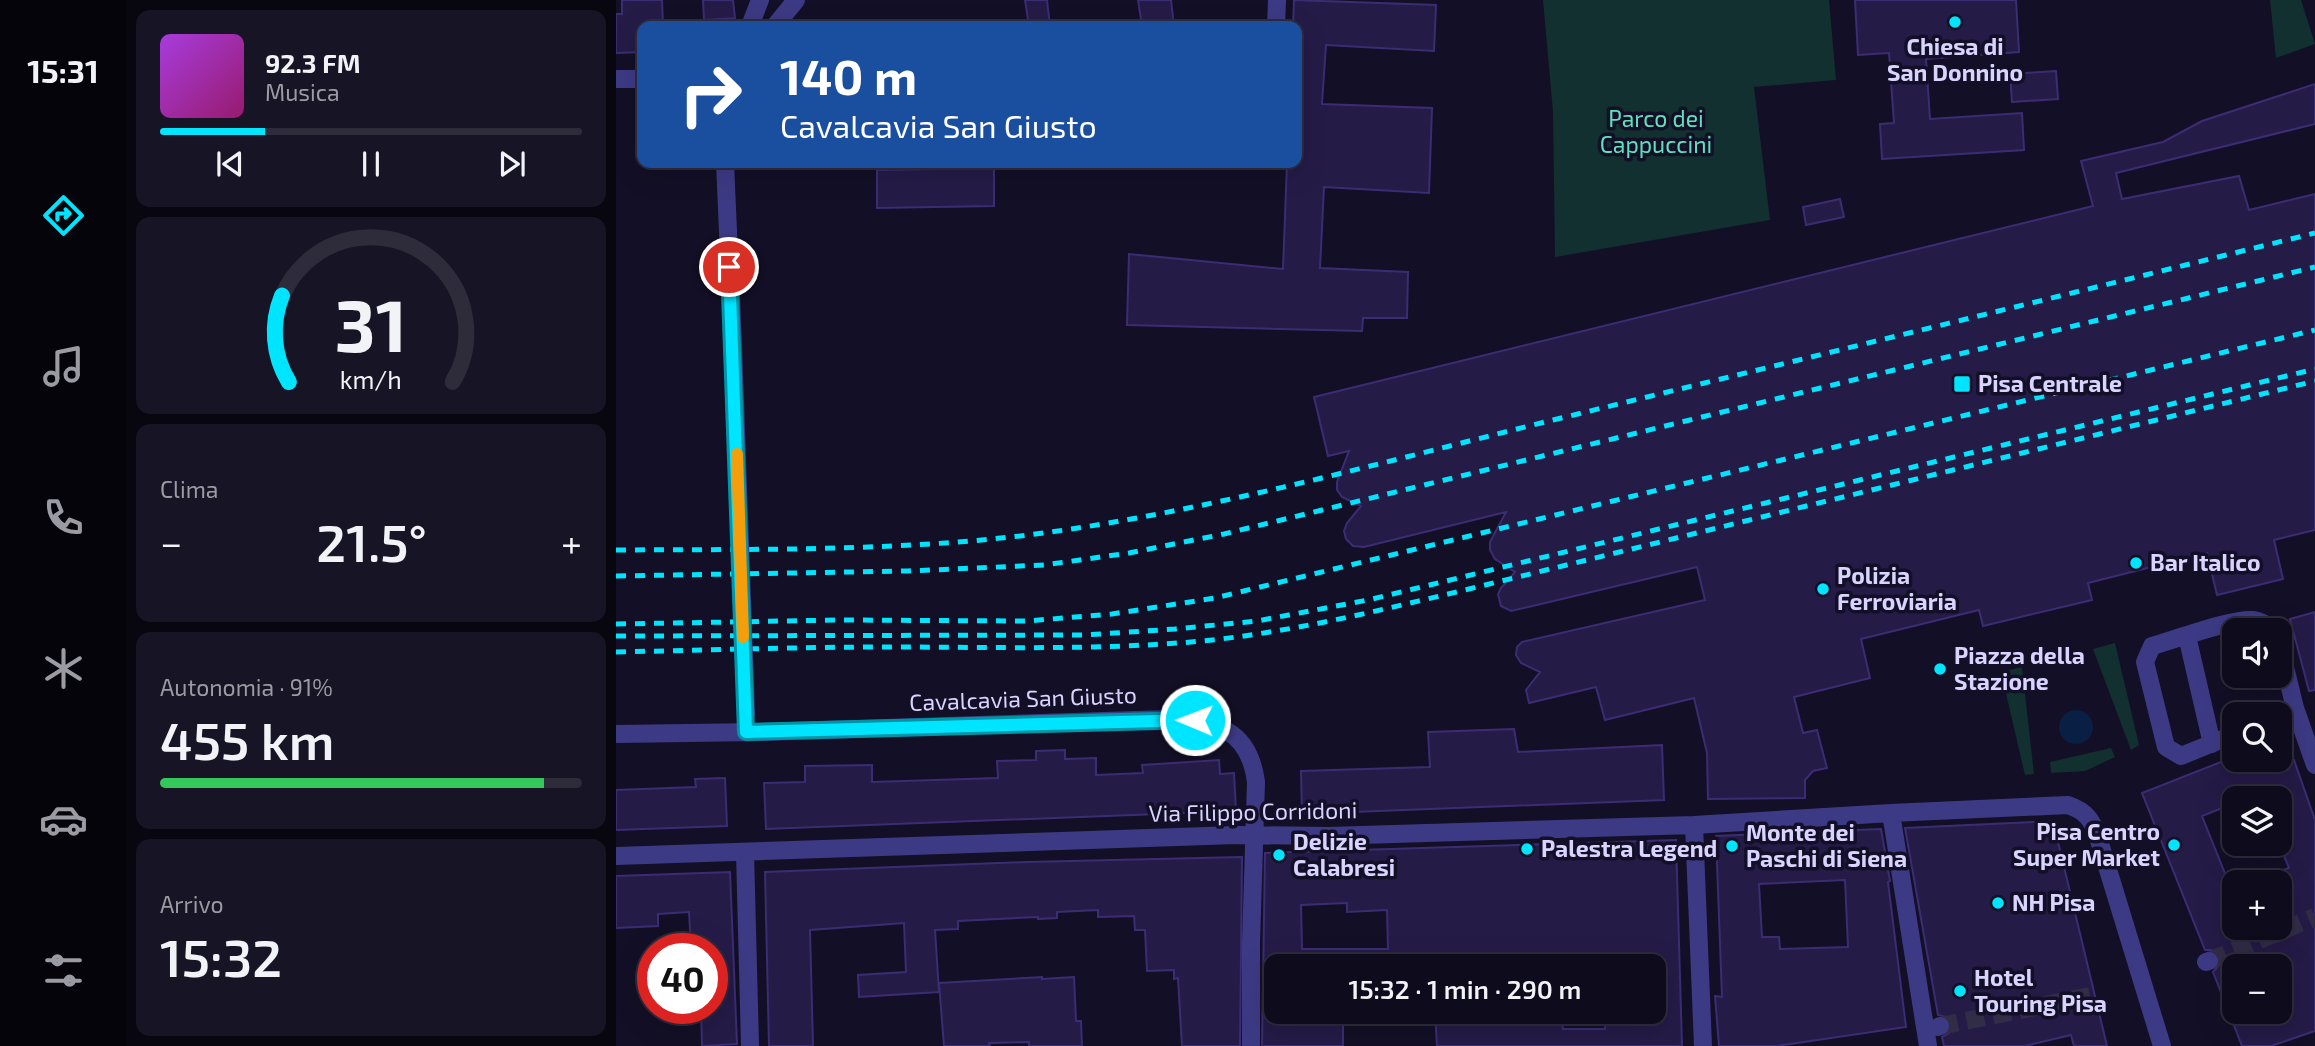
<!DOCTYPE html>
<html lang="it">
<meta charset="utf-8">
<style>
:root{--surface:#0e0b1c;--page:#171425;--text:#f1f3f6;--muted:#9b9ba3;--line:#2e2b3b;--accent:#00e5ff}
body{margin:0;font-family:"Exo 2",sans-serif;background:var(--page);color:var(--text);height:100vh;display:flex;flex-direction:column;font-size:26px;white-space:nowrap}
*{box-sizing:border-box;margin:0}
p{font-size:23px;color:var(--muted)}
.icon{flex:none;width:38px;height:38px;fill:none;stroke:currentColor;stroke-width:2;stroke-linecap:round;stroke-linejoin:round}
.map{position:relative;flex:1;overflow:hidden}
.sheet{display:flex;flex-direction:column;gap:10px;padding:10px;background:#08060f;width:490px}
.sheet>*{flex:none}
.hud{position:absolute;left:21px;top:21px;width:665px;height:147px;border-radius:14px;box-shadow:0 7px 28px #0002,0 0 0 2px var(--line);background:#1a4fa0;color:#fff;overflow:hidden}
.controls{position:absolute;left:1606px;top:618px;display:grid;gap:14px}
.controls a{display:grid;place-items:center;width:70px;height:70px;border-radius:14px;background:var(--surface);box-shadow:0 7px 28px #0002,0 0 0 2px var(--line);font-size:35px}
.speed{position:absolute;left:21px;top:933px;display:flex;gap:14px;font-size:35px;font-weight:700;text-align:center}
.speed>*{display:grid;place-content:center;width:91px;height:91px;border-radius:50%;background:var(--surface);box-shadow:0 7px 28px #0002,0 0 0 2px var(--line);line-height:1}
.speed .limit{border:10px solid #d22;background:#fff;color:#111}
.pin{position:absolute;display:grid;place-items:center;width:60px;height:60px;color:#fff;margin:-30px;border:4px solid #fff;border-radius:50%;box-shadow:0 2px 7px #0007}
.me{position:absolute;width:77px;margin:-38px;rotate:271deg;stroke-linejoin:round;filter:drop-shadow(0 0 5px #0008)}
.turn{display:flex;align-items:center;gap:24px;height:147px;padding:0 28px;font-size:32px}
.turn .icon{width:91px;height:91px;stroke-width:2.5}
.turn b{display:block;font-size:49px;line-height:60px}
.big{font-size:52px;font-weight:600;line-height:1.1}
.sheet .widget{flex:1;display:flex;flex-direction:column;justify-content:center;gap:10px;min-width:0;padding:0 24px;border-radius:14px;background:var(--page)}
.sheet .dial{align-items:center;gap:0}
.dial svg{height:182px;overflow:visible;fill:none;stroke:var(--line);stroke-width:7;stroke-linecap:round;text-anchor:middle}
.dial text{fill:var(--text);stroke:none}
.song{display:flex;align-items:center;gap:21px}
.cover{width:84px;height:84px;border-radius:10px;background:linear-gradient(135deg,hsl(280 70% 55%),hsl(320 70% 35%))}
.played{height:7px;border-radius:4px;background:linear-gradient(90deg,var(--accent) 25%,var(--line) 25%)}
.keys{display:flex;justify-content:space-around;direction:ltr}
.heat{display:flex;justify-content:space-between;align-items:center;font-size:38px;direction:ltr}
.charge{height:10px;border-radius:5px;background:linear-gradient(90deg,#34c759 91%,var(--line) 0)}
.trip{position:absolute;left:648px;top:954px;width:402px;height:70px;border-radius:14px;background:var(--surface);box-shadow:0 7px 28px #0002,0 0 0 2px var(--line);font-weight:600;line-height:70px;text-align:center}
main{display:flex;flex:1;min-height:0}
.tabs{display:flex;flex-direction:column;width:126px;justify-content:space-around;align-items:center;background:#06040b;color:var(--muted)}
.tabs .icon{width:49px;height:49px}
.tabs .active{color:var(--accent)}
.tabs b{font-size:32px;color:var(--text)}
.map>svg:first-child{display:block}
</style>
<main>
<nav class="tabs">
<b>15:31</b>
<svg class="icon active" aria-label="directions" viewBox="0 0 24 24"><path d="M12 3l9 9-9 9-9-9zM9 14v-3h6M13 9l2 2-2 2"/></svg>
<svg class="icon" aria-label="music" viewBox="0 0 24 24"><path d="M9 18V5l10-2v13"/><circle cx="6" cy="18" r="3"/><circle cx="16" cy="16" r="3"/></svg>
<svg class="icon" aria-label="phone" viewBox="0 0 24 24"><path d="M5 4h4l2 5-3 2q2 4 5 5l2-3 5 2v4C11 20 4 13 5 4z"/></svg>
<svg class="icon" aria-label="climate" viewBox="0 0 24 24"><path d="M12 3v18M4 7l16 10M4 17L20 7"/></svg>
<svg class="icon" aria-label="car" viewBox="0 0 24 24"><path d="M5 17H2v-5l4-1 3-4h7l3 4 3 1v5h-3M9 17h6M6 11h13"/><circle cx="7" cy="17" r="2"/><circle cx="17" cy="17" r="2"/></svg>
<svg class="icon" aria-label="filters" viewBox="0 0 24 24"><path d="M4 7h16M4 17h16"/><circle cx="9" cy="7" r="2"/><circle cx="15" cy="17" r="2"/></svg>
</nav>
<section class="sheet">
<div class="widget">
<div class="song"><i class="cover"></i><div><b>92.3 FM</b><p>Musica</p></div></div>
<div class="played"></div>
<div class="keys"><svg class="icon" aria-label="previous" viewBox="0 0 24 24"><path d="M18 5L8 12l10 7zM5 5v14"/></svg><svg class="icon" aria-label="pause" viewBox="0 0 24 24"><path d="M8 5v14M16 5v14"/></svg><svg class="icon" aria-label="next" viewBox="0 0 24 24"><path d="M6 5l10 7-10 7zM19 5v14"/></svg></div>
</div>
<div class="widget dial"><svg viewBox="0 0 100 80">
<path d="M14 69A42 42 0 1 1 86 69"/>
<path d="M14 69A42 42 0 0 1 11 31" stroke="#00e5ff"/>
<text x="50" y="56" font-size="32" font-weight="700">31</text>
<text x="50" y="72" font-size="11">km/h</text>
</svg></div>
<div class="widget"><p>Clima</p>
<div class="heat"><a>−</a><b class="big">21.5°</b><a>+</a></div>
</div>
<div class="widget"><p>Autonomia · 91%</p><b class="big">455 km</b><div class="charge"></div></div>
<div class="widget"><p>Arrivo</p><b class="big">15:32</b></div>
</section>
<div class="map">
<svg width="1699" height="1046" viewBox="0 0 1699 1046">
<rect width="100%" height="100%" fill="#130f26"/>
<path fill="#12302f" d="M927,0H1213L1220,80L1138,87L1154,220L939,257L937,112Z
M1654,0H1685L1699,44L1660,58Z
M1499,643L1523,745L1515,750L1477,649Z
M1406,667L1418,774L1409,775L1385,672Z
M1495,748L1499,757L1469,771L1435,773L1434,762Z"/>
<path fill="#0a1f44" d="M1443 727a17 17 0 1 1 34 0a17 17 0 1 1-34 0Z"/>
<path fill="#241b47" stroke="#3b2d73" stroke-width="2" fill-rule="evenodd" d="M6,0H46L47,26H26V52L0,53V14H6Z
M87,0H117L119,18L88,20Z
M409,0H431L434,26H413Z
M522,0H555L558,26H526Z
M678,0L820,5L818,51L710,45L706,104L816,108L813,193L708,187L704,268L792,272L791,318H747L746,331L511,325L513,254L667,269L671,163H681V26H677Z
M1239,0H1400L1403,52L1310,59L1314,119L1406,113L1408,150L1266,159L1264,124L1278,123L1273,53L1242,55Z
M1440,71L1442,99L1396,102L1394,74Z
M1699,84V124L1500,173L1506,199L1623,176L1633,210L1699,194V530L1658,540L1667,579L1601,595L1591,553L1472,583L1476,600L1367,626L1363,610L1245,639L1254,678L1178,697L1187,733L1201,730L1211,768L1197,771L1189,780V798L1092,799L1091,753L1078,698L989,720L980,687L913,703L910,690L924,672L905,663L900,655L901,647L906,642L1089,600L1081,567L895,611L885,606L882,594L885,588L899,572L879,559L874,550V542L890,512L748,547L737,546L730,539L728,531L731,523L745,506L726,497L721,490V482L733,451L712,456L698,397L1477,206L1465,161L1547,142L1586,121Z
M378,168V206L261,208V170Z
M1224,199L1228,217L1190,225L1187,207Z
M1699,612V690L1693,691L1674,619Z
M898,729L902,752L1046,745L1048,800L686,814L685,771L814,767L812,732Z
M449,750V759L480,758V775L527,773L526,765L603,760L604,774L618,773L620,811L150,829L148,783L189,782V766L256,765V782L382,778L381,761L420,760V751Z
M1610,760H1678L1699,820V1031L1655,1046H1626L1597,972L1604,964L1603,957L1596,950H1589L1526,793ZM1619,798H1664V846L1673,868L1664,871V928H1619V872L1610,876L1586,816L1619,803ZM1619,966H1664V1012H1619Z
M109,778L111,826L0,830V790L80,787L79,779Z
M1437,821L1491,1046H1458L1455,1035L1409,1046H1328L1326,1037L1333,1033L1335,1026L1331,1017L1322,1015L1289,828Z
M1265,829L1274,881L1272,882L1290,1027L1161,1046H1103L1099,996L1106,997L1100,836ZM1229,880L1232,947L1164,949L1163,937H1146L1143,884Z
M1060,840L1066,1046H821L819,1012H900V1025L946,1022L947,1029H989V1012H1038V966H660V1012H673V1018H727V1046H646L649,853ZM731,903V912L771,910L772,949H686L685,905Z
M626,857L624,1046H566L562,978L558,979V970L531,971L529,930H519L518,916L482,917V910L441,912V918L422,919V917L342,921V929L319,930L323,992L243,997L242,975L290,972L288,923L194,930L197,1046H153L149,872L411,862Z
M114,872L121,1044L86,1046L85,1008H96V948H75L73,912L42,914V926L0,928V876Z
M426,977V979L458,977L460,1021H465L466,1046H413V1042L373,1043L374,1046H328L323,983Z"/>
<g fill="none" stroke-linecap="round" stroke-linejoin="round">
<path stroke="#312d47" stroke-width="18" stroke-dasharray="18 9" stroke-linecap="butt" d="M1593,961L1699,917
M1324,1026L1479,995"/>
<path stroke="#3d3a85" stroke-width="18" d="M134,26L144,0
M159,26L180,0
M660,26L661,0
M0,79H26
M109,163L117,345
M1571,636L1596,744
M1664,647L1679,708L1699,765
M0,734L143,732L552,719C599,721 633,728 640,782L635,943V1046
M1619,734L1565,756L1550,747L1529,662L1536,646C1558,640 1617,618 1637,620C1645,621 1651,625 1656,630
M1275,813L1312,1046
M1078,825L1087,1046
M129,852L134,1046
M0,856L620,835L712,836L1078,825L1275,813L1452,805C1470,811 1476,820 1482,837L1546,1046
M1590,962L1593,961
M1322,1027L1324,1026"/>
<path stroke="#00e5ff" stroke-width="5" stroke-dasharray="10 9" stroke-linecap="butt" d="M0,550C145,549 291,552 435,532C605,508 771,461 937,420C1191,358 1445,296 1699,233
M0,576L292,571L428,565L513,553L608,534L1699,267
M0,624L225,620L411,621L496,614L599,598L1699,330
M0,636L469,635L559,629L641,621L752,600L1699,369
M0,652C92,650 184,647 276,647C371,647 467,650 562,643C661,636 757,612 853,589L1699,381"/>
<path stroke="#3d3a85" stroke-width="18" d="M117,345L130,714"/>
</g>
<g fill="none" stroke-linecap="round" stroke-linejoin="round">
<defs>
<path id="route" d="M113,267L130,732L579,720"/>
</defs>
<use href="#route" stroke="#0095a6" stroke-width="18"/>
<use href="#route" stroke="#00e5ff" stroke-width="12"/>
<path stroke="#f59e0b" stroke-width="12" d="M121,454L127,637"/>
</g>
<g fill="#00e5ff" stroke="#130f26" stroke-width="2.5">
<circle cx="1339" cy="22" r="7"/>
<rect x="1337" y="375" width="18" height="18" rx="3.5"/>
<circle cx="1520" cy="563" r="7"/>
<circle cx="1207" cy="589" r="7"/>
<circle cx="1324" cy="669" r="7"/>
<circle cx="1558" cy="845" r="7"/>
<circle cx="1116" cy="846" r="7"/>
<circle cx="911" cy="849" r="7"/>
<circle cx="663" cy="855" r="7"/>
<circle cx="1382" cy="903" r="7"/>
<circle cx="1344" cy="991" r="7"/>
</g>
<g text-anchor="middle" stroke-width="7" stroke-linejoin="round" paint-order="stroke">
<g font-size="23" font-weight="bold" fill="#d9d4ff" stroke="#130f26" text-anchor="start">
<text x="1339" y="55" text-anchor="middle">Chiesa di<tspan x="1339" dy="26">San Donnino</tspan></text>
<text x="1362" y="392">Pisa Centrale</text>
<text x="1534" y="571">Bar Italico</text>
<text x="1221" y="584">Polizia<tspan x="1221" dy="26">Ferroviaria</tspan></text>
<text x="1338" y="664">Piazza della<tspan x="1338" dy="26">Stazione</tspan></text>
<text x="1544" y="840" text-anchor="end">Pisa Centro<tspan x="1544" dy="26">Super Market</tspan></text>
<text x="1130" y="841">Monte dei<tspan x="1130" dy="26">Paschi di Siena</tspan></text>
<text x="677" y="850">Delizie<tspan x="677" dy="26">Calabresi</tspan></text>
<text x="925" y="857">Palestra Legend</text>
<text x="1396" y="911">NH Pisa</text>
<text x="1358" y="986">Hotel<tspan x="1358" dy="26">Touring Pisa</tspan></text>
</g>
<g font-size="23" fill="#5fe0c0" stroke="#130f26">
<text x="1040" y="127">Parco dei<tspan x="1040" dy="26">Cappuccini</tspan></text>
</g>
<g font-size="23" fill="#d9d4ff" stroke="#130f26">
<text transform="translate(407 699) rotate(-2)" y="8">Cavalcavia San Giusto</text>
<text transform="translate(637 812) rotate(-1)" y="8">Via Filippo Corridoni</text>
</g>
</g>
</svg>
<div class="controls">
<a><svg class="icon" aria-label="sound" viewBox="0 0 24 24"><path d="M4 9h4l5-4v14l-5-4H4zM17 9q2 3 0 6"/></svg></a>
<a><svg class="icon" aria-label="search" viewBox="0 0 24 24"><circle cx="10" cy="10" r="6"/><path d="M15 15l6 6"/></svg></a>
<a><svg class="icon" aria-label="layers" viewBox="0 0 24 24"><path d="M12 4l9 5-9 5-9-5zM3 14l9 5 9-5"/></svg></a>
<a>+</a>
<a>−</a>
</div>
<div class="speed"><div class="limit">40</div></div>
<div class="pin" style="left:113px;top:267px;background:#d93025"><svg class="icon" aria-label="arrive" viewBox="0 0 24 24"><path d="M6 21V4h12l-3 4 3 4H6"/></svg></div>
<svg class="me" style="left:579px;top:720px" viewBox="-20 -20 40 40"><circle r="17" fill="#00e5ff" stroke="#fff" stroke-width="3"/><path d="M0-11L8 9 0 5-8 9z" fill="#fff"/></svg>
<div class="trip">15:32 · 1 min · 290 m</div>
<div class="hud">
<div class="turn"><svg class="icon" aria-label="right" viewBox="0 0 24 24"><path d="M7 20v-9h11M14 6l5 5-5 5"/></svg><div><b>140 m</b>Cavalcavia San Giusto</div></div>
</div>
</div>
</main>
